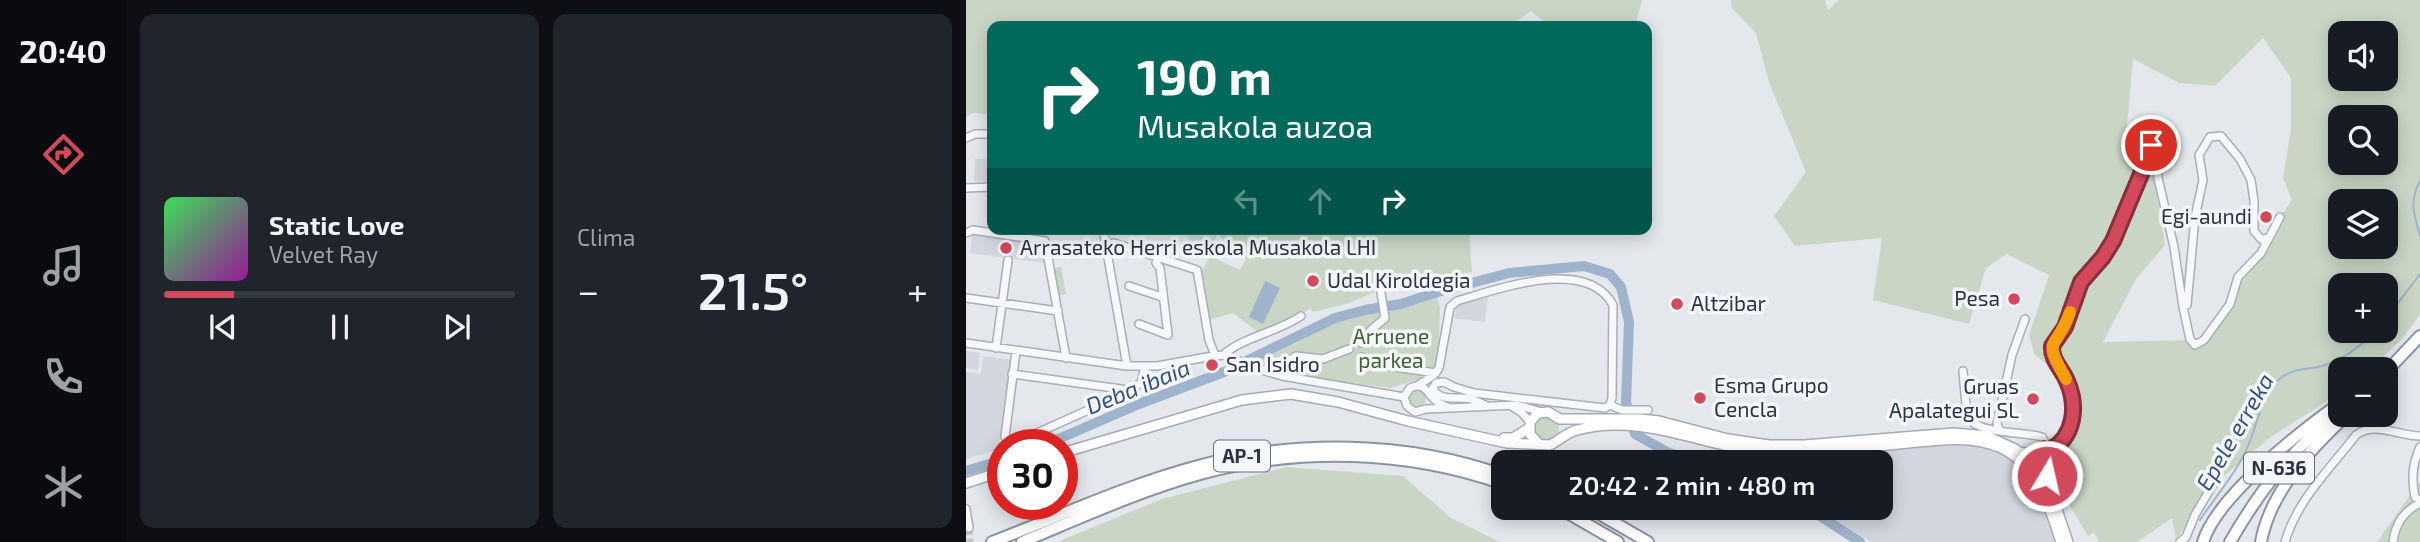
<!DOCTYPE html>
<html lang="es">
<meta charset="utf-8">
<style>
:root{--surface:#171b24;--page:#20242c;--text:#f1f3f6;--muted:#9ea1a6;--line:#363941;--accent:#d1495b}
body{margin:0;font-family:"Exo 2",sans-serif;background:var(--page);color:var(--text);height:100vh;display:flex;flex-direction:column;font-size:26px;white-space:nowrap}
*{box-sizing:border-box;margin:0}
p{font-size:23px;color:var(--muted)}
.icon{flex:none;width:38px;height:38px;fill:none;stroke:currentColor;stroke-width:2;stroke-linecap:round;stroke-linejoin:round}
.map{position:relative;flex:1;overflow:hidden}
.sheet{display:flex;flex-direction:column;gap:14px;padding:14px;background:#0d0f14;width:840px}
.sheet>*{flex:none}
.guide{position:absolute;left:21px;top:21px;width:665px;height:214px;border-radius:14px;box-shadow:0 4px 18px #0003;background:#00695c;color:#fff;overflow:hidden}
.controls{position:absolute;left:1362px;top:21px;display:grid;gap:14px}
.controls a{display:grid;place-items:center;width:70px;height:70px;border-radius:14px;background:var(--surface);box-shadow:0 4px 18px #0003;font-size:35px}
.speed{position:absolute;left:21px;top:429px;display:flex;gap:14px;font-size:35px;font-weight:700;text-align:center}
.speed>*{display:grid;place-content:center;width:91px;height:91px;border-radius:50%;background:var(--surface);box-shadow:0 4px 18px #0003;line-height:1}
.speed .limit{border:10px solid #d22;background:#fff;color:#111}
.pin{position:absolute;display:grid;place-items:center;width:60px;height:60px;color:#fff;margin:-30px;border:4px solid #fff;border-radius:50%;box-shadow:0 2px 7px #0007}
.me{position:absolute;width:77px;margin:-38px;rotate:9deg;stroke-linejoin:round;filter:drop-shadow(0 0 5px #0008)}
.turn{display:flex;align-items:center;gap:24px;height:147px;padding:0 35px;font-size:32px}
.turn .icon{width:91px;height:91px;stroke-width:2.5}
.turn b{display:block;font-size:49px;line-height:60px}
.lanes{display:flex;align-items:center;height:66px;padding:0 35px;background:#0003;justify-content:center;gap:35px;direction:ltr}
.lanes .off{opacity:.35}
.big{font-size:52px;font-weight:600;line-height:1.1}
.sheet .tile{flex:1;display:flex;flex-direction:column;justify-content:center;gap:10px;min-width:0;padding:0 24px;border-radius:14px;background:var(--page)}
.song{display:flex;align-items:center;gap:21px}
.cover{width:84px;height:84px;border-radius:10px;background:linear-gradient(135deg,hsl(130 70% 55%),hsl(300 70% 35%))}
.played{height:7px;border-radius:4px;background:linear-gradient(90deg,var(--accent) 20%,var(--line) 20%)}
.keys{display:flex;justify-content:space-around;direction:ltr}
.heat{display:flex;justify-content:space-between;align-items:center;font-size:38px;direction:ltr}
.sheet .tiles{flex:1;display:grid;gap:14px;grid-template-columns:repeat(2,1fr)}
.trip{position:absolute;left:525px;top:450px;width:402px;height:70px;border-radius:14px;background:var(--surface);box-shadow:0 4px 18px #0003;font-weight:600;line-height:70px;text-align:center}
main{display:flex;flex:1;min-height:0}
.menu{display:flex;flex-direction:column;width:126px;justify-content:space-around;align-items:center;background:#090b0e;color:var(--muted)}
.menu .icon{width:49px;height:49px}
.menu .on{color:var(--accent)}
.menu b{font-size:32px;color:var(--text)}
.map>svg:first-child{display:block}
</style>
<main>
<nav class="menu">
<b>20:40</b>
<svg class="icon on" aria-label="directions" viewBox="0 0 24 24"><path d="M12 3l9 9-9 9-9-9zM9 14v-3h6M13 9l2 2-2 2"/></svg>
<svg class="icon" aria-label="music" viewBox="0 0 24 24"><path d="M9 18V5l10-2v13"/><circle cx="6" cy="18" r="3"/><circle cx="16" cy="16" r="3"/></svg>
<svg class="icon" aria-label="phone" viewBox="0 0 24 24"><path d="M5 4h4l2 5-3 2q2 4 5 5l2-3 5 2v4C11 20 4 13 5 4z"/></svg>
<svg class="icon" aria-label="climate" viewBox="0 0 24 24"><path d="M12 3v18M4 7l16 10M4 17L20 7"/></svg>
</nav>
<section class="sheet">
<div class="tiles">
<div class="tile">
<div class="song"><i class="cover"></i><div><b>Static Love</b><p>Velvet Ray</p></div></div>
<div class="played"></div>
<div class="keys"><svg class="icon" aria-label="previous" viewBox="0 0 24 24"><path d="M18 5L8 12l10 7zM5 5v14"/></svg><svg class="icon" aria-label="pause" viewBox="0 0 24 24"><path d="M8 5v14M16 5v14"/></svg><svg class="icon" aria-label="next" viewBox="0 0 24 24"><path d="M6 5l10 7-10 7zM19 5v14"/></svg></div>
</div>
<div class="tile"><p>Clima</p>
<div class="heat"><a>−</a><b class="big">21.5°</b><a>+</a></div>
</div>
</div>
</section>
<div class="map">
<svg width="1454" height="542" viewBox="0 0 1454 542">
<rect width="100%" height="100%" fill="#e4e7ec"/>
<path fill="#d2d6de" d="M9,159L26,160V182L8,181Z
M213,229H254L245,247L235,242L228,243Z
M6,233L75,243L79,263L4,253Z
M522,295L519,322L488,318L491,304Z
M0,351L14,353L12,370L0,368Z
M17,356L46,360L33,449L0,459V372L15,374Z
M994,444L1014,446L1034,453L1059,472L1069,488L1089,542H905L852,508H915V462H783L774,457H834Z"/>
<path fill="#c9d6c5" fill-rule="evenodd" d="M0,0H676L669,26H583L565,11L543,26H26V115L7,113L0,117Z
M765,0H859L862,10L873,0H1454V314L1437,338L1404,369H1374V393L1306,436L1247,485L1210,540L1206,518L1171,542H1133L1128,532L1122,536L1080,466L1110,426L1099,379L1068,354L1063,335L1083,275L1041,254L1020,268L1003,324L907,300L916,238L829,246L808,216L840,172L803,82L790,33L766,8ZM1374,33H1419V79H1374ZM1297,38L1325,78V128L1317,178L1326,200L1274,277L1236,347L1223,340L1137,342L1170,279L1199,245L1185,157L1156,149L1162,116L1167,59L1213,83L1249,86ZM1374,117H1419V163H1374ZM1374,201H1419V247H1374ZM1374,285H1419V331H1374Z
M258,229H503L506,272L459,279V283L418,288L383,303L347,312L344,309L301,331L292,332L267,313L242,320L234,274L244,256L274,270L280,259L274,256L277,249L254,237Z
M95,267L100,294L93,295L88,268Z
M471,297L474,308L472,364L471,369L459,377L425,388L356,379L290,362L333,342L370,320L453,304Z
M442 399a9 9 0 1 1 18 0a9 9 0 1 1-18 0Z
M567 429a13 13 0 1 1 26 0a13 13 0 1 1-26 0Z
M321,467L437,476L485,518L534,542H91L196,499Z
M1454,481V542H1411Z"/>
<path fill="#9fb4cc" d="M299,281L314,288L297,324L283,317Z"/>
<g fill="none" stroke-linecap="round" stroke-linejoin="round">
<path stroke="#9fb4cc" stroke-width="2" d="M1454,181C1443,200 1448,216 1454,236
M1419,320L1454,274
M1234,520C1251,494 1275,468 1285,438C1293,418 1297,390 1316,377C1328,369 1339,369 1352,367C1376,361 1392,348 1410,331"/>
<path stroke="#9fb4cc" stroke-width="10" d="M81,444L173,404L258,372L369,318L399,310L435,304L472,292L543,273L618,266L644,274L655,287L663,322L660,402L669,434L703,453L742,462
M0,471L37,460
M842,508L894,542"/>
<path stroke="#bfc3cb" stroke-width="7" stroke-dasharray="7 3.5" stroke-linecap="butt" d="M3,528L4,542"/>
<defs>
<path id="minor" d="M0,138L9,134H26
M0,188L26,187
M137,229L161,366
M0,233L7,230L79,241L100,358
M141,244L148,243L231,270L243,340L249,355
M163,286L196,297
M0,298L92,311
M1221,305L1229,217L1237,180L1233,155L1244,137L1255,136L1274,159L1285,180L1288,201V231L1296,240L1303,237
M173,324L202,335L194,268L190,263L192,257
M0,343L161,366H191L247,356L260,355L289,368L316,376L438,397
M395,343L405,330L419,318L415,293
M30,348L42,260
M50,351L39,437L44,442H51L158,394L175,383L179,367
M257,355C277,337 312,332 335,316
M396,357L415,365L470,373
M301,368L308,370L330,356L357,359L383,349
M997,371L1001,417C1014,435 1056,431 1076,437L1079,442L1078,466L1084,486
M46,374L162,390
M451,386L468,375L473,368L484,307L491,301C532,289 621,256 647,305L646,398L644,405
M468,390C475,402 492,396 505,399C510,401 515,403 521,406
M464,393L470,383L478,382L488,387L508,393L639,408L644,405L656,410H682
M545,406L555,412L564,422
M484,408C479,406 472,404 468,399C460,391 458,382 444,388L438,397L441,406L449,412L460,409L551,405L576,412
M1033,430L1031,423L1046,355L1059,319
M1454,447C1446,464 1445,479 1449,497L1454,500
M1053,451C1067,454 1084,453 1094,443C1110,426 1111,400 1101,380C1095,368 1084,359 1086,345L1099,327L1115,282L1137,257L1147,241L1176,174L1183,147L1187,146L1190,149L1192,178L1208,247L1217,307L1224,339L1229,345L1238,340L1264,304L1272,277L1295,253L1314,217
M0,509L3,528
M1214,542L1220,537L1229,515L1249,481
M1319,542C1331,500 1364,469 1390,435C1408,421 1433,436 1454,436
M1427,542C1429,525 1438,511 1454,503"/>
<path id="major" d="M538,438H547L563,428
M572,443L564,434V422L572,413L582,412L594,419H674L693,421L762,439L803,445H838L988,433L1021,436L1049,449L1070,467L1085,492L1102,542
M96,453L276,400L325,394L372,402L442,421L541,443L584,445C594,440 600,433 611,430C661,416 710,434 758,445C783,451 811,454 837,452C869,450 901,447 933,444C966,441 1002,434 1033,447C1071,464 1083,505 1095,542
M0,483L37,471"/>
<path id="highway" d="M1419,373L1454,336
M593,508L652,542
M623,508L682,542
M26,542C94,516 161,485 232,466C331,439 440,441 537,475
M56,542C114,518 173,491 234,474C333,447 441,450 537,484
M1237,542C1251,496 1335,431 1374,403
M1264,542C1296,487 1324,452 1374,411
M1295,542C1304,492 1345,448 1381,415"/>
</defs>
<use href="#minor" stroke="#a9aeb7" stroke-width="10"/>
<use href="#major" stroke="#a3abb8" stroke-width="12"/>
<use href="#highway" stroke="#8b94a3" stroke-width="14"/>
<use href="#minor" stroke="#f7f8fa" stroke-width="7"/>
<use href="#major" stroke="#fff" stroke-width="9"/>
<use href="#highway" stroke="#fff" stroke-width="10"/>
</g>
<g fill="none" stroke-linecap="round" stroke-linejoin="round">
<defs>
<path id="route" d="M1081,476L1078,466V449L1083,451C1109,437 1112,406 1101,381C1096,369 1085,360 1086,346L1099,327L1115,282L1137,257L1147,241L1175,174L1180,152L1185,145"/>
</defs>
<use href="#route" stroke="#882f3b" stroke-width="18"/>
<use href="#route" stroke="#d1495b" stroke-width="12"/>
<path stroke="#f59e0b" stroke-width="12" d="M1100,379C1075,335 1090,352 1104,312"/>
</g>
<g fill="#d1495b" stroke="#f4f6f9" stroke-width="2.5">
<circle cx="1300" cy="217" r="7"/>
<circle cx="40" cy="248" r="7"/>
<circle cx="347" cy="281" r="7"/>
<circle cx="1048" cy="299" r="7"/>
<circle cx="711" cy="304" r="7"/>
<circle cx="246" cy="365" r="7"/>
<circle cx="734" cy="398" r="7"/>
<circle cx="1067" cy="399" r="7"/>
</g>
<g text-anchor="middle" stroke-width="7" stroke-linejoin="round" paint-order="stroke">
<g fill="#f4f6f9" stroke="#676e7b" stroke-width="2">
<rect x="248" y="440.5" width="56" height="31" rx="5"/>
<rect x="1278" y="452.5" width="70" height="31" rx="5"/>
</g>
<g font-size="19" font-weight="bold" fill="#2b3445">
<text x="276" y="463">AP-1</text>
<text x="1313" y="475">N-636</text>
</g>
<g font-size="21" fill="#2b3445" stroke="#f4f6f9" text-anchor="start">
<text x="1286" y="224" text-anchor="end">Egi-aundi</text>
<text x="54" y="255">Arrasateko Herri eskola Musakola LHI</text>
<text x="361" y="288">Udal Kiroldegia</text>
<text x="1034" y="306" text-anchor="end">Pesa</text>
<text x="725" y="311">Altzibar</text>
<text x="260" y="372">San Isidro</text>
<text x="748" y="393">Esma Grupo<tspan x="748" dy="24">Cencla</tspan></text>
<text x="1053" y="394" text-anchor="end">Gruas<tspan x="1053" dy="24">Apalategui SL</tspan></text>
</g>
<g font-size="21" fill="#3f6138" stroke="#f4f6f9">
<text x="425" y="344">Arruene<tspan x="425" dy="24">parkea</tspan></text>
</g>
<g font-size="23" font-style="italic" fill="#34527a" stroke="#f4f6f9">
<text transform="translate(172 387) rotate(-22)" y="8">Deba ibaia</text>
<text transform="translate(1269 432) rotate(-60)" y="8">Epele erreka</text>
</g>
</g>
</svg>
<div class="controls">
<a><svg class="icon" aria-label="sound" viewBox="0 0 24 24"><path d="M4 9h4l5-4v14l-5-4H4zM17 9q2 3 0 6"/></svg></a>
<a><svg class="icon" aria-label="search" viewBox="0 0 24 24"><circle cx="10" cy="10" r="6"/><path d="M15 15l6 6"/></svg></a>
<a><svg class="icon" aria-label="layers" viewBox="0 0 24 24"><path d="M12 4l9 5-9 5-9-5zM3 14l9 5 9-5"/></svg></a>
<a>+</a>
<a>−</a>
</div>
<div class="speed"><div class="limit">30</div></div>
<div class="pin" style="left:1185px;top:145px;background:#d93025"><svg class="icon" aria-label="arrive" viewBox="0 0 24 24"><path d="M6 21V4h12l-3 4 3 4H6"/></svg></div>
<svg class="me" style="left:1081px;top:476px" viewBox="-20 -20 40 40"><circle r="17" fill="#d1495b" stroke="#fff" stroke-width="3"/><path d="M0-11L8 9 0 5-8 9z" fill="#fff"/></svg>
<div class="trip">20:42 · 2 min · 480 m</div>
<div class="guide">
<div class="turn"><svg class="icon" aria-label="right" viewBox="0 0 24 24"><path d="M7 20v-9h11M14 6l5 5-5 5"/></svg><div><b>190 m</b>Musakola auzoa</div></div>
<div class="lanes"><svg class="icon off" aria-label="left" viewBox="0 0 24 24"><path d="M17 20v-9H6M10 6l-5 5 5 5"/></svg><svg class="icon off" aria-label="ahead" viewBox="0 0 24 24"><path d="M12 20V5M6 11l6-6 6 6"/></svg><svg class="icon" aria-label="right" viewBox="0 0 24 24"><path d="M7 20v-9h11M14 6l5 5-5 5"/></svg></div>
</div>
</div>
</main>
